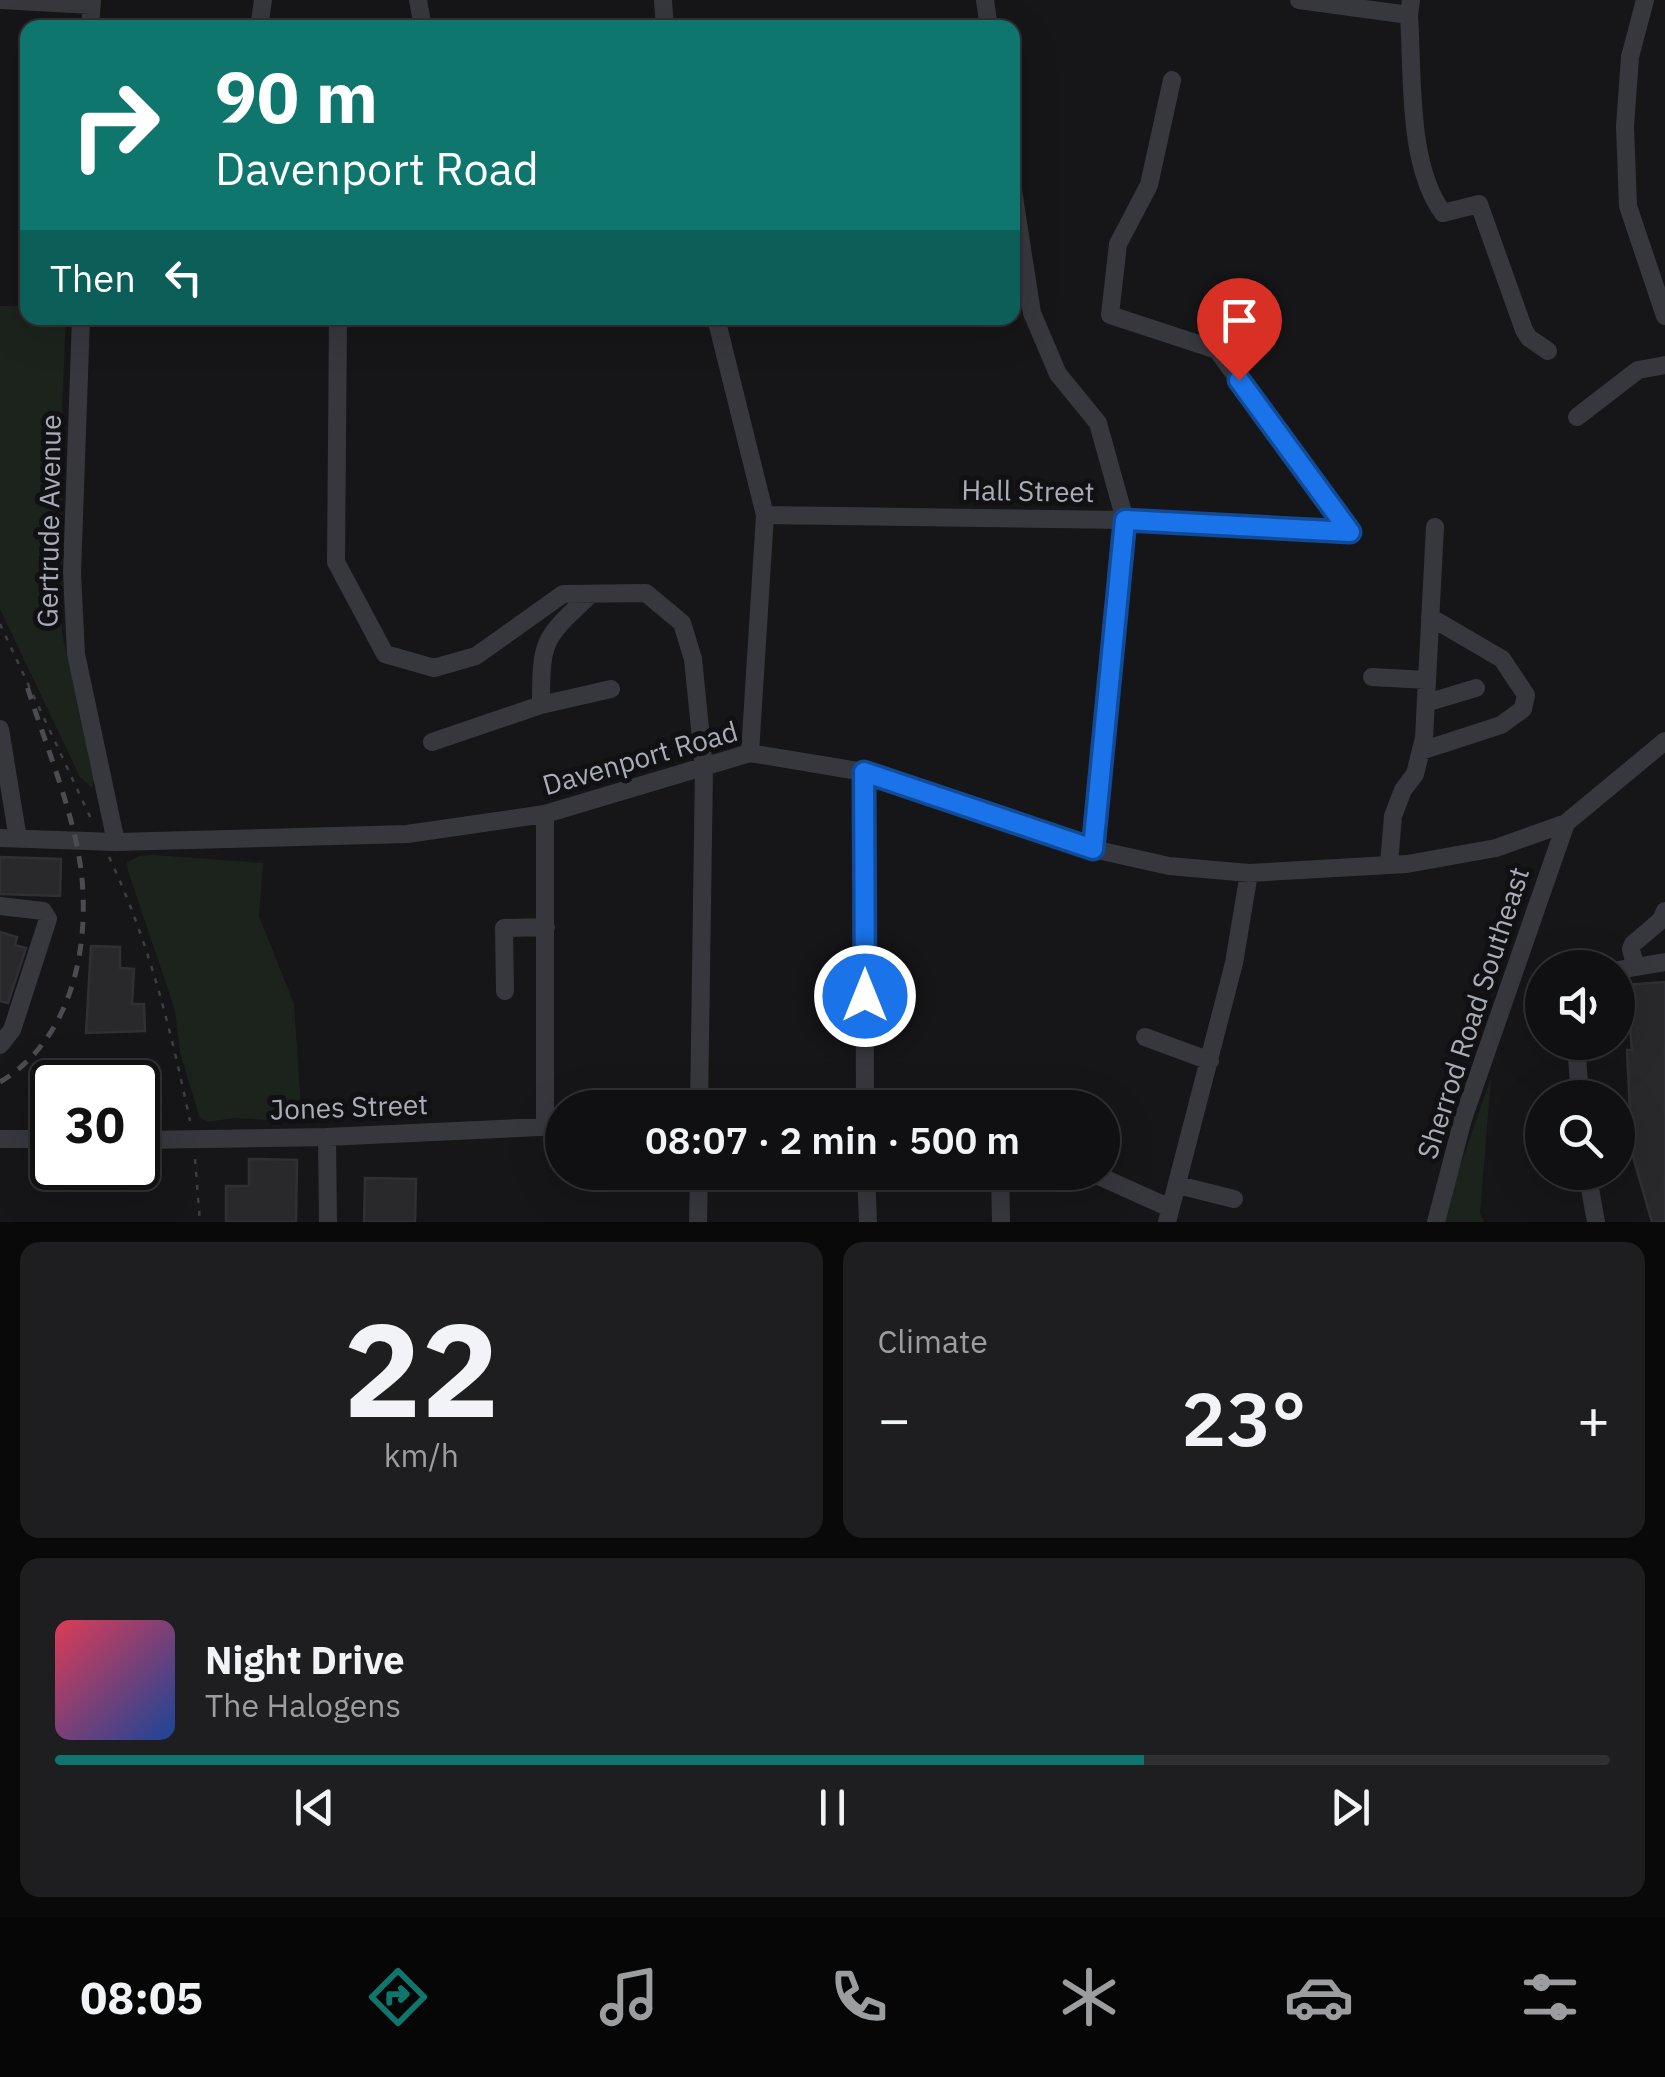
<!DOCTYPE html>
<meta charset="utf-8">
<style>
:root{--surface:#101012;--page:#1e1e20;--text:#f1f3f6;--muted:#9c9d9f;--line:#303032;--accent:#0f766e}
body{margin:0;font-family:"IBM Plex Sans",sans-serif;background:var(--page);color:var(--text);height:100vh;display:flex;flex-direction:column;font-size:38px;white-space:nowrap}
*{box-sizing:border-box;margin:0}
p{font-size:32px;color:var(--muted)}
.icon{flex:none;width:55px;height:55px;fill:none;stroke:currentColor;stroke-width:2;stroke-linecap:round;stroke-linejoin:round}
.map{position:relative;height:1222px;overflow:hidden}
.drawer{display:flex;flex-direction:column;gap:20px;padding:20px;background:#09090a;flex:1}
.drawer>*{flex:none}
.guide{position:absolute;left:20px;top:20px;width:1000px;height:305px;border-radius:20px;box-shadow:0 10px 40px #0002,0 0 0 2px var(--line);background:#0f766e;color:#fff;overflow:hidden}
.controls{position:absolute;left:1525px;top:950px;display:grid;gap:20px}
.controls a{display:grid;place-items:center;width:110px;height:110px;border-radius:50%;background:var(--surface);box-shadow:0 10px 40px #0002,0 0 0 2px var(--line);font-size:50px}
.speed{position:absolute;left:30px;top:1060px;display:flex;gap:20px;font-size:50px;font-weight:700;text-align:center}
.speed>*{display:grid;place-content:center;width:130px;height:130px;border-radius:50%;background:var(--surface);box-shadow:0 10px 40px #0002,0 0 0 2px var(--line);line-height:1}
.speed .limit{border:5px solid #111;border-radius:15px;background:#fff;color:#111}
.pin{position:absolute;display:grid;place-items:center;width:85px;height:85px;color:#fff;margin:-102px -42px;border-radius:50% 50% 50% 0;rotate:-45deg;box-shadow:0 0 10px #0007}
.pin .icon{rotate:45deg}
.me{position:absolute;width:110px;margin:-55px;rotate:0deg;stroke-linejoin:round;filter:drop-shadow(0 0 8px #0008)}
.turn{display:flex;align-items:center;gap:35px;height:210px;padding:0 30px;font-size:45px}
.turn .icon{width:130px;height:130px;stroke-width:2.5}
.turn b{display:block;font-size:70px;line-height:85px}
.then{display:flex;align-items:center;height:95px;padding:0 30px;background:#0003;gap:20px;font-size:38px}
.big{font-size:75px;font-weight:600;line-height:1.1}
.drawer .tile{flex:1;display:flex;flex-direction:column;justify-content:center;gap:15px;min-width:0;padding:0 35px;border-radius:20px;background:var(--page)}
.drawer .dial{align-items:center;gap:0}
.dial b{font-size:130px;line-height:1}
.song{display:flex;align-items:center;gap:30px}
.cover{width:120px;height:120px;border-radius:15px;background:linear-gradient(135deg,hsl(350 70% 55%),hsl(220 70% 35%))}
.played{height:10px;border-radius:5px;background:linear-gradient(90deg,var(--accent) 70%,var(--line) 70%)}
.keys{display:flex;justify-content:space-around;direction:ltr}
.heat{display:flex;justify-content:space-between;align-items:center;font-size:55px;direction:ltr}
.drawer .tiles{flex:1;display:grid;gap:20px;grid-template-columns:1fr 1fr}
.tile:last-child{grid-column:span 2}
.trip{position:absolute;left:545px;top:1090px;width:575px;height:100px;border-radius:50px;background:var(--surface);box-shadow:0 10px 40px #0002,0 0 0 2px var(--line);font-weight:600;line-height:100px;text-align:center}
.dock{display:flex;height:160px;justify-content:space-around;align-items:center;background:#060607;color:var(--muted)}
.dock .icon{width:70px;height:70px}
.dock .on{color:var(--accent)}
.dock b{font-size:45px;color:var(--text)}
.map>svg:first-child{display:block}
</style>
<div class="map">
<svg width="1665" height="1222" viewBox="0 0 1665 1222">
<rect width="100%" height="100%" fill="#161618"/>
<path fill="#1c231d" d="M0,306H27L28,318H66L62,408V634L95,776L92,788L80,777L0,609Z
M154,855L263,863L259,916L294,1004L302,1122L234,1118L207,1122L199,1116L180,1052L175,1010L128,871L127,862L140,856Z
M1491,1078L1480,1213L1484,1222H1445L1452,1189Z"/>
<path fill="#29292c" stroke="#303034" stroke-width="2.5" d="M0,857L61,859L60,896L0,894Z
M0,932L17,937L15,945L26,948L8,1003L0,1001Z
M91,946L120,947V968L134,969L132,1004H144L145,1031L86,1033Z
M1665,982V1222H1652L1632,1153L1627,1050H1632L1626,985Z
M249,1159L297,1160L296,1222H226V1186H249Z
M365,1178L416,1179L415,1222H364Z"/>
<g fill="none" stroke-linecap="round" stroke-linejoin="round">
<path stroke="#3d3f44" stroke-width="2.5" stroke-dasharray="5 8" stroke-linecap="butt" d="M0,624L93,823
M109,857C149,941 171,1030 190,1121
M195,1159L200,1222"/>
<path stroke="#37383d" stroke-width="18" d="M1,0L91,5
M418,0L423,28
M663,0L665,28
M985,0L989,28
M1299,0L1409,15
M1411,0L1409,15C1413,73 1407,165 1443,213L1479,204L1524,330L1529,338L1548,351
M1645,0L1630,57L1625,126L1628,206L1665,316
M90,28L92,0
M259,28L263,0
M1172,80L1149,185L1118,244L1110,315L1217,350L1350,532
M1012,184L1032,313L1058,374L1098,423L1125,520L1093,849
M81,318L72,573L76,654L116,842
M338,318L336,562L385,654L434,668L476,656L563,594L646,593L682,623L693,659L704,768L699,1108
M716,318L765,515L750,753
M1577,417L1638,370L1665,365
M765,515L1125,520L1350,532
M591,594C543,639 541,639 541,705L611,689
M1372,677L1427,680
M1426,703L1476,688
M0,729L18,839
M432,742L541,705
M1421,751L1501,725L1523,709L1526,695L1502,659L1430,617
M864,772L865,1108
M545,814V1126
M0,838L116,842L407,834L545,814L750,753L864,772L1093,849L1169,866L1249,873L1407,864L1496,848L1566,823L1665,741
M1389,864L1393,816L1403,790L1415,774L1424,738L1435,527
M0,906L43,911L48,919L12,1030L0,1045
M1635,966L1631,949L1633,944L1661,920L1665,911
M1618,970L1665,962
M505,991L504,928L546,927
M1145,1037L1210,1061
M1576,1042L1580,1098
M327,1137L328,1222
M0,1139H52
M138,1140L327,1137L562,1126
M866,1172L868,1222
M1000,1172L1001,1222
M1090,1172L1170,1208
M1587,1172L1596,1222
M1178,1185L1234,1199
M698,1222L699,1172
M1167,1222L1234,963L1249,873
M1436,1222L1463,1119L1566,823"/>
<path stroke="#4a4c52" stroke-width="5" stroke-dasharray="12 10" stroke-linecap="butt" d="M0,1082C69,1041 89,954 82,879C76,816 46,747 27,686"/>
</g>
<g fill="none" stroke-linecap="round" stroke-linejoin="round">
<defs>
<path id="route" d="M865,996L864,772L1093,849L1125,520L1350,532L1239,380"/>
</defs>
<use href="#route" stroke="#114b97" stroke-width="25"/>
<use href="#route" stroke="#1a73e8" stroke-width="18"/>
</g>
<g text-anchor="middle" stroke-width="10" stroke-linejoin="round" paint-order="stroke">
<g font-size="28" fill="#a8adb8" stroke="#111113">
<text transform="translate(1028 491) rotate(1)" y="10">Hall Street</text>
<text transform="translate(49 521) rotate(-89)" y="10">Gertrude Avenue</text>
<text transform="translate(640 758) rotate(-16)" y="10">Davenport Road</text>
<text transform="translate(1473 1013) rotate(-72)" y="10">Sherrod Road Southeast</text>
<text transform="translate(349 1107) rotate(-2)" y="10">Jones Street</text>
</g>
</g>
</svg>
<div class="controls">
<a><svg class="icon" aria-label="sound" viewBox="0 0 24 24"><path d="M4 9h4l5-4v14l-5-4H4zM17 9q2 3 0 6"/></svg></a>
<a><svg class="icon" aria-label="search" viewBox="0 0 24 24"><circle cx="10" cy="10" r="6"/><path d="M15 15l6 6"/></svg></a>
</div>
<div class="speed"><div class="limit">30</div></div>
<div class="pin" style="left:1239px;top:380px;background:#d93025"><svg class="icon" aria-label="arrive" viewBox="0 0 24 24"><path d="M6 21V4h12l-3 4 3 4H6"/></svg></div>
<svg class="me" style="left:865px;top:996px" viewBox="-20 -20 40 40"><circle r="17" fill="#1a73e8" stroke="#fff" stroke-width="3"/><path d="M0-11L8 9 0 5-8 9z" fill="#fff"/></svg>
<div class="trip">08:07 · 2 min · 500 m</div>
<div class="guide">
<div class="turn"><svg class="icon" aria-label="right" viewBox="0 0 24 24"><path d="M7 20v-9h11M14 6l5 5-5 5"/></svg><div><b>90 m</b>Davenport Road</div></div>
<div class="then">Then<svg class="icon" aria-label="left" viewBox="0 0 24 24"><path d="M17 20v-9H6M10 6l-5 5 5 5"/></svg></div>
</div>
</div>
<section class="drawer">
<div class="tiles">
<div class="tile dial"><b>22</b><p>km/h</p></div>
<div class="tile"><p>Climate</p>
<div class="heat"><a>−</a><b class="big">23°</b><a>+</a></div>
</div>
<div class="tile">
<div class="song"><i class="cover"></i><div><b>Night Drive</b><p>The Halogens</p></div></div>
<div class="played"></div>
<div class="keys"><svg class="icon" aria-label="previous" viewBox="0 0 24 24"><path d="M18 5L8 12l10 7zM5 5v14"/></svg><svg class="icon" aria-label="pause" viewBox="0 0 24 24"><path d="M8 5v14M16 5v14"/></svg><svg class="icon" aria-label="next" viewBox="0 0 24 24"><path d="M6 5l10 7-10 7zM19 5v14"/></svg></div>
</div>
</div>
</section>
<nav class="dock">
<b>08:05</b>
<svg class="icon on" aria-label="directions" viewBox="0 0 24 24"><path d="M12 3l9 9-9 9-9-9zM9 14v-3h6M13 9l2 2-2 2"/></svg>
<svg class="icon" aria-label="music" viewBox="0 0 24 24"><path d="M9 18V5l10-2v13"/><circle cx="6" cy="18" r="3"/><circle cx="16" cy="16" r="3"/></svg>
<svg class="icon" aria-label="phone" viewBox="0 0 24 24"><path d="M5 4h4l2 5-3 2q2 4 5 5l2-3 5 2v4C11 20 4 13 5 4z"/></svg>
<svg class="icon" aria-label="climate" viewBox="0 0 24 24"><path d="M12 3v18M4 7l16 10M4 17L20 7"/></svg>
<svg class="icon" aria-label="car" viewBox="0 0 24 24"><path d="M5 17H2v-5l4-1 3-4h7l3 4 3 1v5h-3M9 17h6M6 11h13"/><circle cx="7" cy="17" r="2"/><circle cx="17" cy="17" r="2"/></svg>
<svg class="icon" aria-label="filters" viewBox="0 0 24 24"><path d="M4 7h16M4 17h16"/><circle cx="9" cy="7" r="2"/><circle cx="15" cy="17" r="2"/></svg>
</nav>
